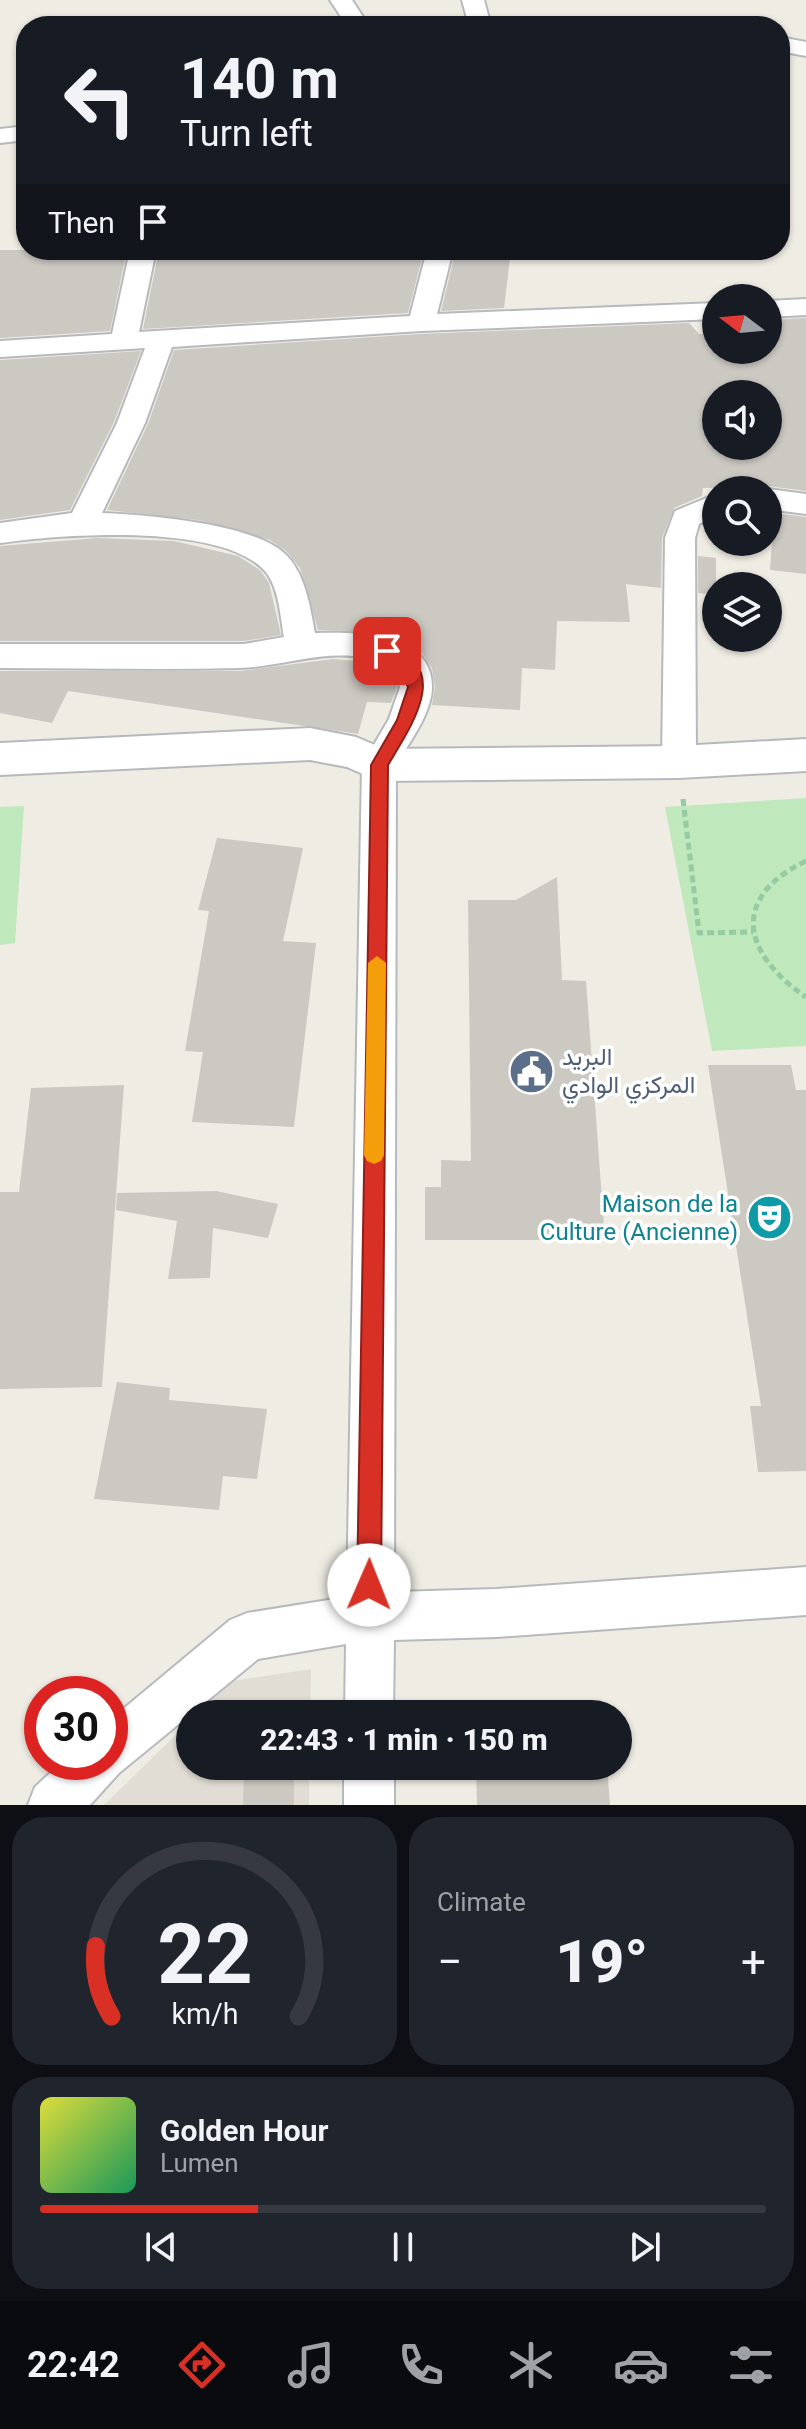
<!DOCTYPE html>
<meta charset="utf-8">
<style>
:root{--surface:#171b24;--page:#20242c;--text:#f1f3f6;--muted:#9ea1a6;--line:#363941;--accent:#d93025}
body{margin:0;font-family:Roboto,Vazirmatn,sans-serif;background:var(--page);color:var(--text);height:100vh;display:flex;flex-direction:column;font-size:30px;white-space:nowrap}
*{box-sizing:border-box;margin:0}
p{font-size:26px;color:var(--muted)}
.icon{flex:none;width:44px;height:44px;fill:none;stroke:currentColor;stroke-width:2;stroke-linecap:round;stroke-linejoin:round}
.map{position:relative;height:1805px;overflow:hidden}
.side{display:flex;flex-direction:column;gap:12px;padding:12px;background:#0d0f14;flex:1}
.side>*{flex:none}
.banner{position:absolute;left:16px;top:16px;width:774px;height:244px;border-radius:32px;box-shadow:0 2px 6px #0004;background:#171b24;color:var(--text);overflow:hidden}
.needle{width:52px;rotate:286deg}
.buttons{position:absolute;left:702px;top:284px;display:grid;gap:16px}
.buttons a{display:grid;place-items:center;width:80px;height:80px;border-radius:50%;background:var(--surface);box-shadow:0 2px 6px #0004;font-size:40px}
.speed{position:absolute;left:24px;top:1676px;display:flex;gap:16px;font-size:40px;font-weight:700;text-align:center}
.speed>*{display:grid;place-content:center;width:104px;height:104px;border-radius:50%;background:var(--surface);box-shadow:0 2px 6px #0004;line-height:1}
.speed .limit{border:12px solid #d22;background:#fff;color:#111}
.pin{position:absolute;display:grid;place-items:center;width:68px;height:68px;color:#fff;margin:-34px;border-radius:16px;box-shadow:0 4px 12px #0006}
.me{position:absolute;width:88px;margin:-44px;rotate:1deg;stroke-linejoin:round;filter:drop-shadow(0 0 6px #0008)}
.turn{display:flex;align-items:center;gap:28px;height:168px;padding:0 32px;font-size:36px}
.turn .icon{width:104px;height:104px;stroke-width:2.5}
.turn b{display:block;font-size:56px;line-height:68px}
.then{display:flex;align-items:center;height:76px;padding:0 32px;background:#0003;gap:16px;font-size:30px}
.big{font-size:60px;font-weight:800;line-height:1.1}
.side .widget{flex:1;display:flex;flex-direction:column;justify-content:center;gap:12px;min-width:0;padding:0 28px;border-radius:32px;background:var(--page)}
.side .dial{align-items:center;gap:0}
.dial svg{height:208px;overflow:visible;fill:none;stroke:var(--line);stroke-width:7;stroke-linecap:round;text-anchor:middle}
.dial text{fill:var(--text);stroke:none}
.song{display:flex;align-items:center;gap:24px}
.cover{width:96px;height:96px;border-radius:12px;background:linear-gradient(135deg,hsl(60 70% 55%),hsl(150 70% 35%))}
.played{height:8px;border-radius:4px;background:linear-gradient(90deg,var(--accent) 30%,var(--line) 30%)}
.keys{display:flex;justify-content:space-around;direction:ltr}
.heat{display:flex;justify-content:space-between;align-items:center;font-size:44px;direction:ltr}
.side .tiles{flex:1;display:grid;gap:12px;grid-template-columns:1fr 1fr}
.widget:last-child{grid-column:span 2}
.trip{position:absolute;left:176px;top:1700px;width:456px;height:80px;border-radius:40px;background:var(--surface);box-shadow:0 2px 6px #0004;font-weight:800;line-height:80px;text-align:center}
.dock{display:flex;height:128px;justify-content:space-around;align-items:center;background:#090b0e;color:var(--muted)}
.dock .icon{width:56px;height:56px}
.dock .selected{color:var(--accent)}
.dock b{font-size:36px;color:var(--text)}
.map>svg:first-child{display:block}
</style>
<div class="map">
<svg width="806" height="1805" viewBox="0 0 806 1805">
<rect width="100%" height="100%" fill="#efece3"/>
<path fill="#e1ddd4" d="M311,1669L310,1714H197L232,1681Z
M190,1721V1766H309V1805H104Z"/>
<path fill="#c0e8bd" d="M806,798V1046L712,1051L665,807Z
M24,806L15,943L0,945V807Z"/>
<path fill="#ccc8c2" fill-rule="evenodd" d="M0,250H127L110,331L0,338Z
M159,250H424L408,313L143,329Z
M456,250H511L504,308L441,311Z
M806,318V491L768,486L703,488L702,496L674,508L662,538L661,588L626,584L630,622L557,621L555,670L522,668L520,710L432,705L435,687L432,668L422,653L407,643L369,632L318,630L300,568L286,551L270,540L198,520L107,510L148,424L174,350L421,334L689,323L699,334H716V350H768V320ZM716,394H768V446H716Z
M141,351L114,422L70,510L0,520V360Z
M774,513L806,517V574L770,570Z
M97,538L174,541L238,556L260,570L269,583L281,635L244,641H0V546Z
M698,556L716,558V595L698,593Z
M333,659L370,662L389,667L397,687L391,703L367,702L358,734L68,691L52,723L0,713V671H240Z
M217,838L303,848L283,941L316,943L294,1127L192,1122L203,1052L185,1051L209,911L198,910Z
M557,877L562,980L586,981L605,1240H425V1187H441V1160L471,1161L468,900H516Z
M708,1065H791L796,1090H806V1471L758,1472L750,1406H761Z
M124,1085L102,1387L0,1389V1192H19L31,1088Z
M216,1191L278,1204L268,1238L213,1228L210,1278L168,1279L177,1221L116,1210L117,1193Z
M117,1382L170,1388L169,1400L267,1409L257,1479L223,1476L219,1510L94,1499Z
M294,1704V1714H246V1707Z
M244,1766H294V1805H243Z
M476,1766H607L610,1805H477Z"/>
<g fill="none" stroke-linecap="round" stroke-linejoin="round">
<defs>
<path id="minor" d="M330,0H352L369,26H347Z
M462,0H484L491,26H469Z
M780,37L806,42V56L780,51Z
M26,126V140L0,143V129Z
M130,250H156L139,332L410,316L427,250H453L437,314L716,303V319L421,331L172,347L145,423L102,513C147,515 251,523 284,553C305,572 310,606 315,633C352,632 433,631 432,687C432,713 409,743 396,765L394,1592L497,1589L806,1567V1615L497,1637L394,1640L393,1714H345L346,1644L258,1659L119,1773L90,1805H28L35,1787L62,1762H110V1720L230,1620L247,1613L347,1597L362,765L389,719L400,687L391,665C335,643 293,666 240,668C160,670 80,668 0,668V644H244L284,637C280,616 279,583 262,568C215,523 61,534 0,543V523L72,513L117,423L145,348L0,357V341L112,334Z
M806,299V315L768,317V301Z
M768,489L806,494V514L768,509V490H765Z
M716,494V516L699,524L695,538L696,762L691,771L679,775L667,771L662,762L665,538L675,511Z
M344,1766H394V1805H344Z"/>
<path id="secondary" d="M310,728L356,737L384,749L679,746L806,739V771L679,778L379,781L347,767L310,760L0,775V743Z"/>
</defs>
<use href="#minor" stroke="#b6babe" stroke-width="4"/>
<use href="#secondary" stroke="#b5b9be" stroke-width="4"/>
<path stroke="#96caa2" stroke-width="5" stroke-dasharray="7 4" stroke-linecap="butt" d="M683,799L699,933L753,932
M806,861C729,898 743,954 806,997"/>
<use href="#minor" fill="#fff" fill-rule="evenodd"/>
<use href="#secondary" fill="#fff" fill-rule="evenodd"/>
</g>
<path fill="#d93025" stroke="#8d1f18" stroke-width="2" d="M387,646C454,666 411,726 388,765L381,1585L377,1594L369,1597L360,1594L357,1585L371,765L397,720L408,687L396,661L379,651Z"/>
<path fill="#f59e0b" d="M377,956L386,963L384,1155L381,1161L374,1164L367,1161L364,1155L368,963Z"/>
<defs>
<symbol id="civic-disc" viewBox="-11 -11 22 22"><circle r="9.5" fill="#5c6f8a" stroke="#fff"/><path d="M-.6-6.5H3V-4.5H.6V-3L4-1V1h2V6H-6V1h2V-1L-.6-3ZM-1.2 2.5V6h2.4V2.5Z" fill="#fff"/></symbol>
<symbol id="theatre-disc" viewBox="-11 -11 22 22"><circle r="9.5" fill="#0f9aa8" stroke="#fff"/><path d="M-5-5.5Q0-4 5-5.5V0Q5 5 0 6Q-5 5-5 0ZM-3.3-2.5H-1v1.5H-3.3ZM1-2.5H3.3v1.5H1ZM-2.8 1Q0 5.5 2.8 1Z" fill="#fff"/></symbol>
</defs>
<g fill-rule="evenodd">
<use href="#civic-disc" x="506" y="1046" width="51" height="51"/>
<use href="#theatre-disc" x="744" y="1192" width="51" height="51"/>
</g>
<g text-anchor="middle" stroke-width="7" stroke-linejoin="round" paint-order="stroke">
<g font-size="24" fill="#4e5e75" stroke="#fff" text-anchor="start">
<text x="562" y="1065">البريد<tspan x="562" dy="28">المركزي الوادي</tspan></text>
</g>
<g font-size="24" fill="#0d838f" stroke="#fff" text-anchor="end">
<text x="738" y="1212">Maison de la<tspan x="738" dy="28">Culture (Ancienne)</tspan></text>
</g>
</g>
</svg>
<div class="buttons">
<a><svg class="needle" viewBox="-14 -14 28 28"><path d="M0-13l5 13h-10z" fill="#e53935"/><path d="M0 13l5-13h-10z" fill="#9ea1a6"/></svg></a>
<a><svg class="icon" aria-label="sound" viewBox="0 0 24 24"><path d="M4 9h4l5-4v14l-5-4H4zM17 9q2 3 0 6"/></svg></a>
<a><svg class="icon" aria-label="search" viewBox="0 0 24 24"><circle cx="10" cy="10" r="6"/><path d="M15 15l6 6"/></svg></a>
<a><svg class="icon" aria-label="layers" viewBox="0 0 24 24"><path d="M12 4l9 5-9 5-9-5zM3 14l9 5 9-5"/></svg></a>
</div>
<div class="speed"><div class="limit">30</div></div>
<div class="pin" style="left:387px;top:651px;background:#d93025"><svg class="icon" aria-label="arrive" viewBox="0 0 24 24"><path d="M6 21V4h12l-3 4 3 4H6"/></svg></div>
<svg class="me" style="left:369px;top:1585px" viewBox="-20 -20 40 40"><circle r="19" fill="#fff"/><path d="M0-13L10 11 0 6-10 11z" fill="#d93025"/></svg>
<div class="trip">22:43 · 1 min · 150 m</div>
<div class="banner">
<div class="turn"><svg class="icon" aria-label="left" viewBox="0 0 24 24"><path d="M17 20v-9H6M10 6l-5 5 5 5"/></svg><div><b>140 m</b>Turn left</div></div>
<div class="then">Then<svg class="icon" aria-label="arrive" viewBox="0 0 24 24"><path d="M6 21V4h12l-3 4 3 4H6"/></svg></div>
</div>
</div>
<section class="side">
<div class="tiles">
<div class="widget dial"><svg viewBox="0 0 100 80">
<path d="M14 69A42 42 0 1 1 86 69"/>
<path d="M14 69A42 42 0 0 1 8 42" stroke="#d93025"/>
<text x="50" y="56" font-size="32" font-weight="700">22</text>
<text x="50" y="72" font-size="11">km/h</text>
</svg></div>
<div class="widget"><p>Climate</p>
<div class="heat"><a>−</a><b class="big">19°</b><a>+</a></div>
</div>
<div class="widget">
<div class="song"><i class="cover"></i><div><b>Golden Hour</b><p>Lumen</p></div></div>
<div class="played"></div>
<div class="keys"><svg class="icon" aria-label="previous" viewBox="0 0 24 24"><path d="M18 5L8 12l10 7zM5 5v14"/></svg><svg class="icon" aria-label="pause" viewBox="0 0 24 24"><path d="M8 5v14M16 5v14"/></svg><svg class="icon" aria-label="next" viewBox="0 0 24 24"><path d="M6 5l10 7-10 7zM19 5v14"/></svg></div>
</div>
</div>
</section>
<nav class="dock">
<b>22:42</b>
<svg class="icon selected" aria-label="directions" viewBox="0 0 24 24"><path d="M12 3l9 9-9 9-9-9zM9 14v-3h6M13 9l2 2-2 2"/></svg>
<svg class="icon" aria-label="music" viewBox="0 0 24 24"><path d="M9 18V5l10-2v13"/><circle cx="6" cy="18" r="3"/><circle cx="16" cy="16" r="3"/></svg>
<svg class="icon" aria-label="phone" viewBox="0 0 24 24"><path d="M5 4h4l2 5-3 2q2 4 5 5l2-3 5 2v4C11 20 4 13 5 4z"/></svg>
<svg class="icon" aria-label="climate" viewBox="0 0 24 24"><path d="M12 3v18M4 7l16 10M4 17L20 7"/></svg>
<svg class="icon" aria-label="car" viewBox="0 0 24 24"><path d="M5 17H2v-5l4-1 3-4h7l3 4 3 1v5h-3M9 17h6M6 11h13"/><circle cx="7" cy="17" r="2"/><circle cx="17" cy="17" r="2"/></svg>
<svg class="icon" aria-label="filters" viewBox="0 0 24 24"><path d="M4 7h16M4 17h16"/><circle cx="9" cy="7" r="2"/><circle cx="15" cy="17" r="2"/></svg>
</nav>
